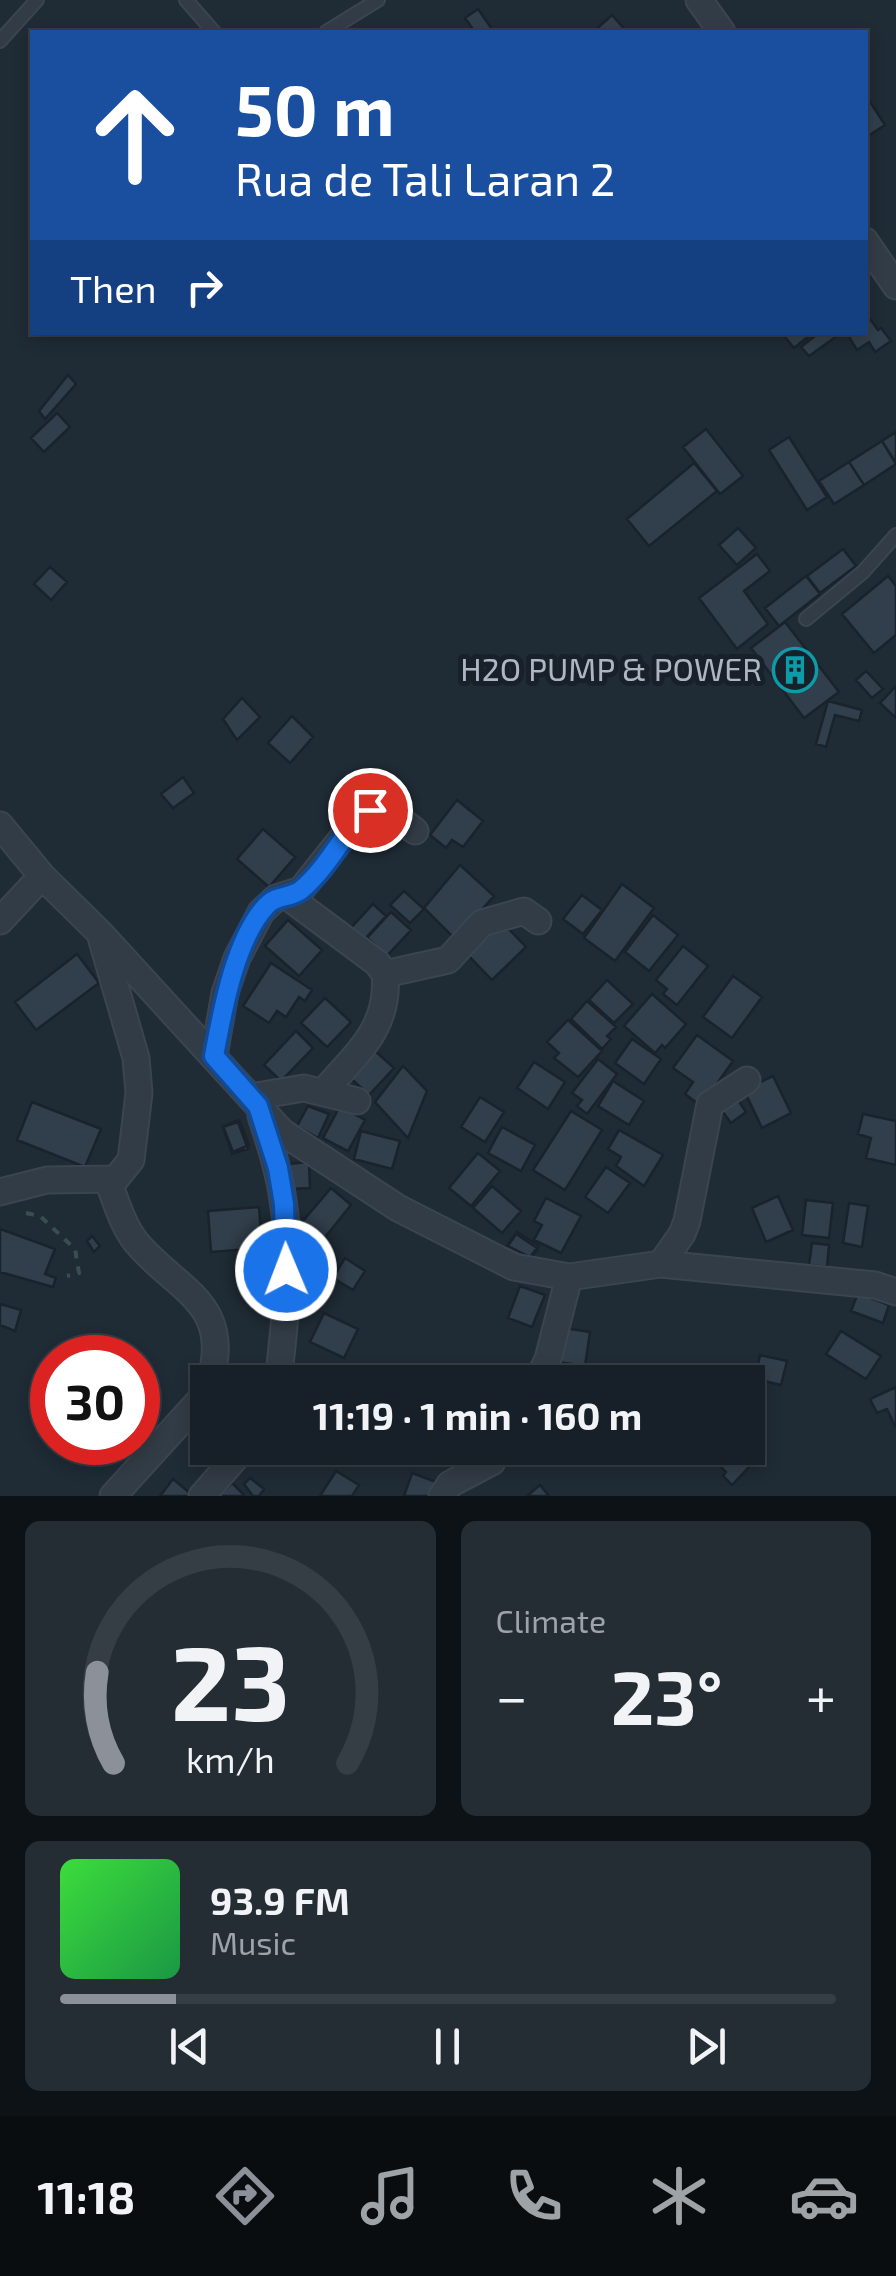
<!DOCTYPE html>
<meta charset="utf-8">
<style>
:root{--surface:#172028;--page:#242d34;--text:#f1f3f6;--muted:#9ea3a8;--line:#363e45;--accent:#8c9099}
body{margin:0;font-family:"Exo 2",sans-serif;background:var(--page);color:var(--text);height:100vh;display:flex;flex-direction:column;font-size:38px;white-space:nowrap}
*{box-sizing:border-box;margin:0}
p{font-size:32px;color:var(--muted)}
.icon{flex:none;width:55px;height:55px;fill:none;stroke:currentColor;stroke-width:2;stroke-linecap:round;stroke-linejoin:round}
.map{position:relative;height:1496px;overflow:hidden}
.panel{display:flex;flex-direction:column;gap:25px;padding:25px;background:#0d1216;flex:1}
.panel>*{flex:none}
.banner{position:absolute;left:30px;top:30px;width:838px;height:305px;border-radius:0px;box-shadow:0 5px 15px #0003,0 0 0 2px var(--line);background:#1a4fa0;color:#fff;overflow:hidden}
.speed{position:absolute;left:30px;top:1335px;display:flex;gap:20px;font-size:50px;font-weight:700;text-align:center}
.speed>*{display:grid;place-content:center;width:130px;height:130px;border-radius:50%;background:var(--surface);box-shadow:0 5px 15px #0003,0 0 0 2px var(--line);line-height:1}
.speed .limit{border:15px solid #d22;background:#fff;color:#111}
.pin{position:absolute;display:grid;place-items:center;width:85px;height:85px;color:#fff;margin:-42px;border:5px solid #fff;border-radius:50%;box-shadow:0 2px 10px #0007}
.me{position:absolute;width:110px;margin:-55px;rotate:359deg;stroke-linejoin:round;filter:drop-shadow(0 0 8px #0008)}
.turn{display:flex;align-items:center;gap:35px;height:210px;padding:0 40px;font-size:45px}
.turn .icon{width:130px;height:130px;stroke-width:2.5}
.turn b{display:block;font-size:70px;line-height:85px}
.then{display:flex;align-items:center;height:95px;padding:0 40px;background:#0003;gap:20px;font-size:38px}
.big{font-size:75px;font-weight:700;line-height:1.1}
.panel .widget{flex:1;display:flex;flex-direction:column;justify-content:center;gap:15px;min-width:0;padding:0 35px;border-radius:15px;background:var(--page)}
.panel .dial{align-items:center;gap:0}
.dial svg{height:260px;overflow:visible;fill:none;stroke:var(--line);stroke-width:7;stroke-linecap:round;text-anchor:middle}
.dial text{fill:var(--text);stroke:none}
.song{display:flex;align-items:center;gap:30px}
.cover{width:120px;height:120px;border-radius:15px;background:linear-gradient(135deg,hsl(120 70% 55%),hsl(140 70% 35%))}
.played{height:10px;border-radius:5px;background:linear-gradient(90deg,var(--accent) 15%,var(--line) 15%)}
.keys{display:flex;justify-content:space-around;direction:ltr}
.heat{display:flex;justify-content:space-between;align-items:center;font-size:55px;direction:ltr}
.panel .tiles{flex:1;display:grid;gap:25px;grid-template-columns:1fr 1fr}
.widget:last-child{grid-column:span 2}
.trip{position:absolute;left:190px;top:1365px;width:575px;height:100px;border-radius:0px;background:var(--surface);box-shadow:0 5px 15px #0003,0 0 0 2px var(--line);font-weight:700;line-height:100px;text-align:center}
.tabs{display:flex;height:160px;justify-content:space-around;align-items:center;background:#090d10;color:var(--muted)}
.tabs .icon{width:70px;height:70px}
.tabs .selected{color:var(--accent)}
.tabs b{font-size:45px;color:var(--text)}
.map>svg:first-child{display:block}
</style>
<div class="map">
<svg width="896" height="1496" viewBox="0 0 896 1496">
<rect width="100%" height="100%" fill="#1f2b35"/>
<path fill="#313f4c" stroke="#1a232c" stroke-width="2.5" d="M478,9L494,32H475L465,18Z
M612,15L627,32H593Z
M865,94L885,125L865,138Z
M865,312L878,330L881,328L891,341L875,352L869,342L857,350L846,332H865Z
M781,332H814L794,348Z
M820,332H834L837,336L809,356L801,347Z
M68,375L76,384L45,419L39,411Z
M57,413L70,427L44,452L31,438Z
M706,429L743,476L720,494L683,447Z
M896,432V463L882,441Z
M789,437L827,497L807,510L769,450Z
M882,441L896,464L864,485L849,462Z
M849,462L864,485L834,504L819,481Z
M694,463L717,491L649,546L627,519Z
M738,528L756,548L737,565L719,545Z
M843,549L856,566L820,593L807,576Z
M757,554L770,571L744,591L768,624L737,649L699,598Z
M50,567L67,582L51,600L34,584Z
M806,576L820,594L779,626L765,608Z
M888,576L896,586V635L874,653L842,614Z
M785,622L839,692L804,718L751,648Z
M866,671L883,689L872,698L856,680Z
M896,686V718L880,703Z
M242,698L260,717L237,740L223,719Z
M828,701L862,710L859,721L835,715L826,747L816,744Z
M292,716L313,737L290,763L268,743Z
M183,777L194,793L173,808L161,794Z
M457,800L483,821L463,847L452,840L446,848L430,835Z
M263,829L295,857L269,887L237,859Z
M460,865L494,896L455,939L424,908Z
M622,884L654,908L615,961L584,938Z
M404,891L424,909L410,923L390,905Z
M582,895L602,910L583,934L563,919Z
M373,904L386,916L363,941L350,929Z
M391,912L411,930L383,960L371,948L375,945L367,938Z
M653,915L678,935L649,971L625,952Z
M288,920L322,950L299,976L265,946Z
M501,921L526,947L492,980L467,954Z
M683,946L708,966L677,1005L663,994L667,989L656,980Z
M77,954L99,983L36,1030L15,1002Z
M271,963L312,990L305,1001L299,997L286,1017L277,1011L269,1023L243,1006Z
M733,976L762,997L732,1038L703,1017Z
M607,980L633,1004L614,1023L589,1000Z
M652,994L686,1024L665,1048L662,1045L655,1053L624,1026Z
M325,998L351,1022L327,1047L301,1023Z
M587,1001L616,1027L607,1036L611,1039L602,1049L571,1019Z
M568,1020L602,1051L578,1077L554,1058L559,1053L547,1042Z
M296,1031L313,1048L281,1081L264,1065Z
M697,1035L733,1061L701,1106L685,1094L693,1082L673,1068Z
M632,1039L661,1059L644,1084L615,1063Z
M374,1050L394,1068L369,1095L347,1075Z
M598,1059L617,1074L587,1114L577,1106L582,1100L572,1093Z
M534,1062L565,1082L548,1109L517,1088Z
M403,1066L427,1091L408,1138L375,1102Z
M773,1076L791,1113L762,1128L744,1090Z
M613,1081L644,1101L629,1125L598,1106Z
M480,1097L504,1112L485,1142L461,1127Z
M736,1097L746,1112L731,1123L720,1108Z
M32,1102L101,1129L85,1167L17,1140Z
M308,1106L329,1114L318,1138L297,1126Z
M340,1106L365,1120L348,1151L323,1138Z
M571,1111L602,1130L565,1190L533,1170Z
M863,1114L896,1121V1165L866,1158L871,1138L858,1134Z
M239,1120L249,1145L233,1152L223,1126Z
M238,1122L248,1149L232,1154L223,1127Z
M502,1127L535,1145L521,1171L488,1153Z
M619,1130L663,1155L644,1186L616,1166L621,1157L608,1149Z
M361,1131L400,1141L392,1169L354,1159Z
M478,1153L500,1171L471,1206L449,1188Z
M309,1162L310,1188L290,1189L288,1164Z
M606,1167L630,1183L608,1213L585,1197Z
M492,1186L521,1211L502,1233L473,1208Z
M331,1188L351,1205L318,1246L297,1228Z
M778,1196L793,1230L766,1242L752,1208Z
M546,1198L581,1216L561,1253L534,1240L542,1225L534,1221Z
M806,1200L833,1203L829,1238L802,1235Z
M849,1203L868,1206L862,1247L843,1243Z
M259,1207L262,1248L211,1252L208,1211Z
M0,1229L55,1249L45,1274L56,1278L53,1287L0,1272Z
M517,1232L539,1246L529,1262L503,1251Z
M516,1234L537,1248L530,1257L508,1246Z
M92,1236L100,1246L94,1252L87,1241Z
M812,1243L829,1245L827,1267L809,1265Z
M345,1258L365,1271L353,1290L333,1278Z
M255,1269L268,1271L263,1284L252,1282Z
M520,1286L545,1295L532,1327L508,1318Z
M858,1293L889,1305L883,1323L851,1311Z
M0,1304L21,1310L15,1331L0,1325Z
M324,1313L358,1329L344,1358L310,1342Z
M564,1328L590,1332L585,1366L558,1362Z
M841,1331L881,1356L866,1379L826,1354Z
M760,1355L787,1361L781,1385L755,1379Z
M896,1387V1425L895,1426L887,1409L877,1413L870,1399Z
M749,1435L764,1451L732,1485L723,1476L726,1472L720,1466L737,1448H748Z
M336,1471L359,1485L352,1496H320Z
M412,1473L439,1483L435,1496H404Z
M250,1478L264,1489L259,1496H253L244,1484Z
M173,1479L191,1494L189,1496H160Z
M232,1483L245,1496H219Z
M540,1485L549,1496H527Z"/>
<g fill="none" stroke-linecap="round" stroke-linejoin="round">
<defs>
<path id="lane" d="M186,0L214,32
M326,32L378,0
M0,41L37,0
M806,619L863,572L896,535"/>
<path id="street" d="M699,0L722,32
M865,241L896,286
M0,825L42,876L100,933L282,1132L398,1208L514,1267L569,1277L661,1264L875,1285L896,1292
M287,896L377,963L385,974C390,1028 356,1054 324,1091
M0,921L42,876
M385,974L448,960L482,923L524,911L538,921
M214,1056L225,993L237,958L261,912L276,898L301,890L359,817C382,801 395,816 415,831
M250,1097L304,1088L357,1101
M261,1116C270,1144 279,1171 283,1200C292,1259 285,1324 278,1382
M110,1186C117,1205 124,1227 136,1242C178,1292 233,1302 210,1382
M0,1192L47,1180L113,1179L110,1186L131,1160L139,1093L136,1058L101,937
M661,1264L682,1234L687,1221L710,1104L747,1080
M537,1382L548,1359L569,1277
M113,1496L201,1399L208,1387
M202,1496L244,1448
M442,1496L450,1484L492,1462"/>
</defs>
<use href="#lane" stroke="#3c454f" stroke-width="16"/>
<use href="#street" stroke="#3c454f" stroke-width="29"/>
<path stroke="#394f4e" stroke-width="4" stroke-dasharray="8 8" stroke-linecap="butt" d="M26,1213L40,1216L75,1249L79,1273L67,1276"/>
<use href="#lane" stroke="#323c46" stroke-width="12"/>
<use href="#street" stroke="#323c46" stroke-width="25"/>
</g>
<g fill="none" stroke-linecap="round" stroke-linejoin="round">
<defs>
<path id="route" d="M286,1270L284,1204L278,1168L258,1106L214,1056C222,1013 235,938 267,905C276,895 291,898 301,890C324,871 341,840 359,817L370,810"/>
</defs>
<use href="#route" stroke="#114b97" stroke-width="25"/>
<use href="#route" stroke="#1a73e8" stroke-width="18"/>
</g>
<defs>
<symbol id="building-ring" viewBox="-11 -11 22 22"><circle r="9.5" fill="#18212a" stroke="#0f9aa8" stroke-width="1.5"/><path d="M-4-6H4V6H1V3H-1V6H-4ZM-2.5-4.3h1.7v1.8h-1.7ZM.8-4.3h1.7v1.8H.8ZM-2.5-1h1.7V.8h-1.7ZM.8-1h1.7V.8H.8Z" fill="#0f9aa8"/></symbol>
</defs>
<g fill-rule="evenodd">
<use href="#building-ring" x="770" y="645" width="50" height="50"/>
</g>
<g text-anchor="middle" stroke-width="10" stroke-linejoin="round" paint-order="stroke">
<g font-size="32" fill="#acb7c3" stroke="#18212a" text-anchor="end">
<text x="762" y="681">H2O PUMP &amp; POWER</text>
</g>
</g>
</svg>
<div class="speed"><div class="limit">30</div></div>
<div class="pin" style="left:370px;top:810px;background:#d93025"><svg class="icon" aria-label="arrive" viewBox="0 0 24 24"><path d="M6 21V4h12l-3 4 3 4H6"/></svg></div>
<svg class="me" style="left:286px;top:1270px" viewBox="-20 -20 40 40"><circle r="17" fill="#1a73e8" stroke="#fff" stroke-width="3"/><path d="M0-11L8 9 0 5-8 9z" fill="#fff"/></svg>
<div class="trip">11:19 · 1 min · 160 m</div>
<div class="banner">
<div class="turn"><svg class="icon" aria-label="ahead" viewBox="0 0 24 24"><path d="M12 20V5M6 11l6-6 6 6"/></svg><div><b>50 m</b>Rua de Tali Laran 2</div></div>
<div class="then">Then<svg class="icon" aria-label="right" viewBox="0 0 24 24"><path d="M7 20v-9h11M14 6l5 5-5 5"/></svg></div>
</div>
</div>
<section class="panel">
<div class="tiles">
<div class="widget dial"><svg viewBox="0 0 100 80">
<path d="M14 69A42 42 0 1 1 86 69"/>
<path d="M14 69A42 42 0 0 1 9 41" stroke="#8c9099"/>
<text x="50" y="56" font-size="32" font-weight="700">23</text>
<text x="50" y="72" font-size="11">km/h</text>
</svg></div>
<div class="widget"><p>Climate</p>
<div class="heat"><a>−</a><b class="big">23°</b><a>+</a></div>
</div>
<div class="widget">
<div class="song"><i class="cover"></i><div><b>93.9 FM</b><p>Music</p></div></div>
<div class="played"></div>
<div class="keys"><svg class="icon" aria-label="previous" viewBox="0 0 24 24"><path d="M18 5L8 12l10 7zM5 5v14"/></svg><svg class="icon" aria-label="pause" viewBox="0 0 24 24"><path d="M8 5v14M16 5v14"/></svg><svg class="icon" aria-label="next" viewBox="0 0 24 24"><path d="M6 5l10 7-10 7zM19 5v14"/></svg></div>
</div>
</div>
</section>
<nav class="tabs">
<b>11:18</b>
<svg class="icon selected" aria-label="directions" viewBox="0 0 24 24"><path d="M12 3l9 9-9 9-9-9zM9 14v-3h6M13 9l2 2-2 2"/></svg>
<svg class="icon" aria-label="music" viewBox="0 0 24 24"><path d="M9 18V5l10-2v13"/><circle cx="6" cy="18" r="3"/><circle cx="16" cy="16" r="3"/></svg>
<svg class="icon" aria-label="phone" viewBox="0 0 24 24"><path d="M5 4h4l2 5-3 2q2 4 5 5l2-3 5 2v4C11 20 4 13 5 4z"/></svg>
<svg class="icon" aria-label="climate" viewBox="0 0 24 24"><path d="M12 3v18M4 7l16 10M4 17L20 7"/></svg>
<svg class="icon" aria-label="car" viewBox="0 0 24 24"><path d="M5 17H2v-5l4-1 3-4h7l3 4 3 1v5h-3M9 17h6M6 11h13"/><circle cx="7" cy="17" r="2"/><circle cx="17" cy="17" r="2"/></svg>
</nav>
